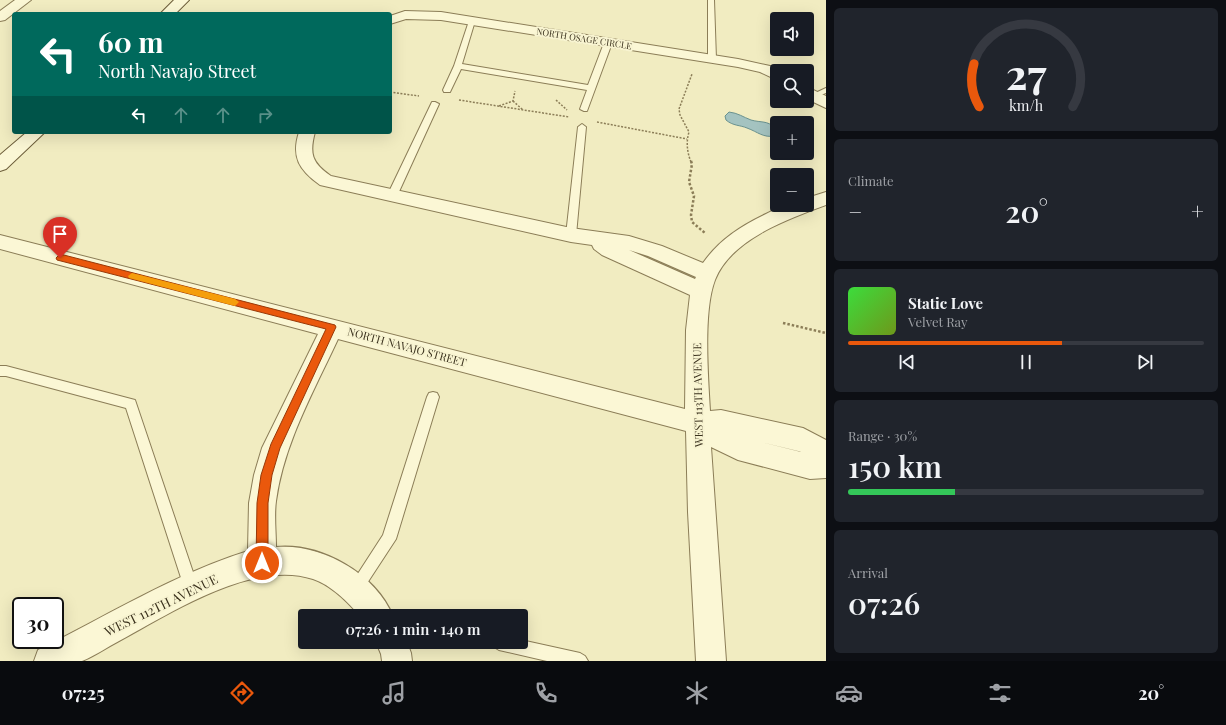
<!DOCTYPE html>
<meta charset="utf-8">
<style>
:root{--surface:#171b24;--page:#20242c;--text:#f1f3f6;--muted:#9ea1a6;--line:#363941;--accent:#ea580c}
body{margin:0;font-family:"Playfair Display",serif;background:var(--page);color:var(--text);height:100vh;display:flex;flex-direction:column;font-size:15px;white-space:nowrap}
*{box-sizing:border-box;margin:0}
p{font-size:13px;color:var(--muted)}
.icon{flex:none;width:22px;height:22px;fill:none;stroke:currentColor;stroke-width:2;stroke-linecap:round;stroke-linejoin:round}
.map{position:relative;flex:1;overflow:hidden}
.side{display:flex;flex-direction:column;gap:8px;padding:8px;background:#0d0f14;width:400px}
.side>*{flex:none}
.top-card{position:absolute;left:12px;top:12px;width:380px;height:122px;border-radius:4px;box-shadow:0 4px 16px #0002;background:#00695c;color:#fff;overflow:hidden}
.fabs{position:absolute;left:770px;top:12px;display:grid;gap:8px}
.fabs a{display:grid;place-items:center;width:44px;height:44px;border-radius:4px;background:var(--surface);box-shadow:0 4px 16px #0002;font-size:20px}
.speed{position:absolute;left:12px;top:597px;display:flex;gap:8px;font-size:20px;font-weight:700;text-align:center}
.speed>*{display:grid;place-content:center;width:52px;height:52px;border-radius:50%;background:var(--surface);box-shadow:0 4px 16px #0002;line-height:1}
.speed .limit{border:2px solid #111;border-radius:6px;background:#fff;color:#111}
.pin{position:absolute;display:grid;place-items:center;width:34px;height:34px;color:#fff;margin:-41px -17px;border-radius:50% 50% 50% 0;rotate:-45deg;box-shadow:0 0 4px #0007}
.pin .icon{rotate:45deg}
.me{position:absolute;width:44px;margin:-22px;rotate:0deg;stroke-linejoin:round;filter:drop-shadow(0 0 3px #0008)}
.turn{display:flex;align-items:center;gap:14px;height:84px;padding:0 20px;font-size:18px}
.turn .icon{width:52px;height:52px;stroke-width:2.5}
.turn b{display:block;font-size:28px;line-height:34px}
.lanes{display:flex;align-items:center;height:38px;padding:0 20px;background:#0003;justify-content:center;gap:20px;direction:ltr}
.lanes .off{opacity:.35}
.big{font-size:30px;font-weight:600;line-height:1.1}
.side .card{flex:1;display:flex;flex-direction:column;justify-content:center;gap:6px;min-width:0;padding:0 14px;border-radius:6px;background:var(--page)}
.side .dial{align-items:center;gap:0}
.dial svg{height:104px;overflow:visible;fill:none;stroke:var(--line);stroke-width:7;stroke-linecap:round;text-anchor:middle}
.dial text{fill:var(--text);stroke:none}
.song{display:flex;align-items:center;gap:12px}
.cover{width:48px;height:48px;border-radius:6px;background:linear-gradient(135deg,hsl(120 70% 55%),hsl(80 70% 35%))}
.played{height:4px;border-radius:2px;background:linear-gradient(90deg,var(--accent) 60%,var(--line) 60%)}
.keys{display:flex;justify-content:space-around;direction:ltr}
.heat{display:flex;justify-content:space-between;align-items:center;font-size:22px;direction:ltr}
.charge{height:6px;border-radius:3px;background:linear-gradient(90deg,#34c759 30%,var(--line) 0)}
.trip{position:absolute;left:298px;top:609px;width:230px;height:40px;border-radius:4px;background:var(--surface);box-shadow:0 4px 16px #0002;font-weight:600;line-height:40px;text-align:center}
.tab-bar{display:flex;height:64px;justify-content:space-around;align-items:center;background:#090b0e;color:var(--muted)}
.tab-bar .icon{width:28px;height:28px}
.tab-bar .active{color:var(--accent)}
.tab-bar b{font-size:18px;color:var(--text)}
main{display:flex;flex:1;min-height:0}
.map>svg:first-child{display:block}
</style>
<main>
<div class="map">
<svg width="826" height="661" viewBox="0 0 826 661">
<rect width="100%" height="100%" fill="#f1ecc1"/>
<path fill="#a4c3c0" stroke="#6a928f" d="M729,112C738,113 743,117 751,120C762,123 766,120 776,128L777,132L775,136C763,138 758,132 747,128C740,125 733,126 726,120L725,116Z"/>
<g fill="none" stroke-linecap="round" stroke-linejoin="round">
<defs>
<path id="service" d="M708,0H714L716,59L712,61L708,59Z
M472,19L475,21L462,64L588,85L604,43L605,41H611L612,43L587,111H584L580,109L587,90L461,69L450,92H444L443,90L454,66L469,21Z
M826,88V93L813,98L809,96Z
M432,102H435L439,104L397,196L395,198H389L387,196Z
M582,124L586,127L576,235L571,239L566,235L578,127Z
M0,366H6L135,400L198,587L196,592L191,594L186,592L184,587L126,408L6,376H0Z
M433,392L437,393L439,397L396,539L360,594L355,596L350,594L348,589L383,535L427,397L429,393Z
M521,640L580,653L585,656L588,661H547L499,650L494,647L491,642H521Z"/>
<path id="minor" d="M15,0H31L5,20L0,21V11Z
M405,11L441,12L738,59L770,66L781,71H777V80L760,72L738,67L441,20L406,19L390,24V16Z
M807,87L826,96V108L807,99Z
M299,132H315C309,154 312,163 331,176L571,228L629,236L662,246L703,263C719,240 741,226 766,214C772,211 781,206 788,205C794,204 801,205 807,205V198L826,192V205C788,219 731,239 715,280C703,311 708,376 710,411L721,410L803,428L826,440V478L810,479L738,460L711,447L726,661H696L688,512L686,431L338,339C314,391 284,443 276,501C274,515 276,532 276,547C321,543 375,573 393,616H360C348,602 331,585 313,579C253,559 171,613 119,641C107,647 95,656 82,661C72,661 45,661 34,661L38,650C107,616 174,574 248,551L249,503L254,475L262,448L318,334L0,249V235L685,409L686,330L690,295L602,255L594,249L592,245L571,242L320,185C299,170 291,157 299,132ZM629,250L648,256L696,277L695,279ZM741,437L798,451L801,452Z
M376,642H407L411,653L412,661H382L381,654Z"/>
<path id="secondary" d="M174,0H189L175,14H160Z
M27,132H45L6,169L0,171V155Z"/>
</defs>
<use href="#service" stroke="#8b7d57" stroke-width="2"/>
<use href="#minor" stroke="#8b7d57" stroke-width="2"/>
<use href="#secondary" stroke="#6d5e3a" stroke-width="2"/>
<path stroke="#8b7d57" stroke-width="1.5" stroke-dasharray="2 1.5" stroke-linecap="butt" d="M390,92L419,96
M459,100L569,117
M556,100L567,110
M513,101L523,110
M499,106L513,101L515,91
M597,122L687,139
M691,162C687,152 686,142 689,132L680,115L679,109L692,74"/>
<path stroke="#8b7d57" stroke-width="2.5" stroke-dasharray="2.5 2" stroke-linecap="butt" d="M691,161L692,164L689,182L694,196L691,215L692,222L705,233
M783,323L826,333"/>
<use href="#service" fill="#fbf7d5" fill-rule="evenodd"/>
<use href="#minor" fill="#fbf7d5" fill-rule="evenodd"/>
<use href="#secondary" fill="#fbf7d5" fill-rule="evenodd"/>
</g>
<path fill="#ea580c" stroke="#983908" d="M60,254L335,325L336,327L280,448L272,475L268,503V563L266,567L262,569L258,567L256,563L257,503L261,475L271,444L326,329L57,260L56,258Z"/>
<path fill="#f59e0b" d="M132,273L235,299L239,302L235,306L129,278L128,276Z"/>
<g text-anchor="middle" stroke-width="4" stroke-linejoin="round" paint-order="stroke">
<g font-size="9" fill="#3a311d" stroke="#f8f4d1">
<text transform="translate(584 39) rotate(9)" y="3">NORTH OSAGE CIRCLE</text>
</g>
<g font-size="11" fill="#3a311d" stroke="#f8f4d1">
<text transform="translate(407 347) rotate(15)" y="4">NORTH NAVAJO STREET</text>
<text transform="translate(698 395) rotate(-91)" y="4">WEST 113TH AVENUE</text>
</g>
<g font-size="13" fill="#3a311d" stroke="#f8f4d1">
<text transform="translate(161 605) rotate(-26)" y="5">WEST 112TH AVENUE</text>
</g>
</g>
</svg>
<div class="fabs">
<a><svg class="icon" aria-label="sound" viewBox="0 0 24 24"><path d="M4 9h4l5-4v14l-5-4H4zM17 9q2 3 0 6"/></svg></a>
<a><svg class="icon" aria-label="search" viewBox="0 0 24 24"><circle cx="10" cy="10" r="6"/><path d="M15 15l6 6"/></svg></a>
<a>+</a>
<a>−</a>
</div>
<div class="speed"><div class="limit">30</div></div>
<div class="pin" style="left:60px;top:258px;background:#d93025"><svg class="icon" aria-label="arrive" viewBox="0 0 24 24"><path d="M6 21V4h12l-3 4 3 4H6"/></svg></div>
<svg class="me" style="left:262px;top:563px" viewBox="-20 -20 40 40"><circle r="17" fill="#ea580c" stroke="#fff" stroke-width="3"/><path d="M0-11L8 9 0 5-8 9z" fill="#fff"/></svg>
<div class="trip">07:26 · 1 min · 140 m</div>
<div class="top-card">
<div class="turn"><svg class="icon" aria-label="left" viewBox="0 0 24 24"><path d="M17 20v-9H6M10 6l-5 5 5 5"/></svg><div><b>60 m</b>North Navajo Street</div></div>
<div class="lanes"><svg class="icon" aria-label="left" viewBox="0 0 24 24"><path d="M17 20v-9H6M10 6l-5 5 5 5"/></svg><svg class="icon off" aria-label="ahead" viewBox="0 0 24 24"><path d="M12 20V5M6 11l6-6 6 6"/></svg><svg class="icon off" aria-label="ahead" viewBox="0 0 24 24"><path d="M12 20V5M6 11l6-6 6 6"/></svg><svg class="icon off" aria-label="right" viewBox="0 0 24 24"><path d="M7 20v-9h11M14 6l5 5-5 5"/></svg></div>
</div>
</div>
<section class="side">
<div class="card dial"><svg viewBox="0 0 100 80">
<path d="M14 69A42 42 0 1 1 86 69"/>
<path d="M14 69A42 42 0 0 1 10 36" stroke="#ea580c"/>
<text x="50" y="56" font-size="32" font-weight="700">27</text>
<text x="50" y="72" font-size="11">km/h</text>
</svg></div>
<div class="card"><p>Climate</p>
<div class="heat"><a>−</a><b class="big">20°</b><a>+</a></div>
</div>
<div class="card">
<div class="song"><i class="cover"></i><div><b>Static Love</b><p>Velvet Ray</p></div></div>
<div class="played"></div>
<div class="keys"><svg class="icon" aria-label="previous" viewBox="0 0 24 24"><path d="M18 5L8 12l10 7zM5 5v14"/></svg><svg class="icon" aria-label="pause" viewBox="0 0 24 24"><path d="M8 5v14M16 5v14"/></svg><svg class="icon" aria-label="next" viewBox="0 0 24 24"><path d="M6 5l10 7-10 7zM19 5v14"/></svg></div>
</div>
<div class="card"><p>Range · 30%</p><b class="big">150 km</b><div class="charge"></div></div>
<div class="card"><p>Arrival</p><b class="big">07:26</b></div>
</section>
</main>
<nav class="tab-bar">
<b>07:25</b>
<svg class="icon active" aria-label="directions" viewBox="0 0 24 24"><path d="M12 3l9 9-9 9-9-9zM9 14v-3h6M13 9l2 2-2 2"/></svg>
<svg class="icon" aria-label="music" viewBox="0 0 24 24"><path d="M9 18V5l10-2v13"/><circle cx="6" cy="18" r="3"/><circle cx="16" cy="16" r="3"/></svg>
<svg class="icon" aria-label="phone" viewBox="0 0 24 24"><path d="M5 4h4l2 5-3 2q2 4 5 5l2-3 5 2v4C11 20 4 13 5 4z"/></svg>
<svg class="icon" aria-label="climate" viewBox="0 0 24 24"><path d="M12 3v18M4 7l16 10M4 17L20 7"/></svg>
<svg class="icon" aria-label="car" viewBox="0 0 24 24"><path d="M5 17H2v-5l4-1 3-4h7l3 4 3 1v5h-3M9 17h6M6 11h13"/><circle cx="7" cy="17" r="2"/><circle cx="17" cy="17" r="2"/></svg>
<svg class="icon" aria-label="filters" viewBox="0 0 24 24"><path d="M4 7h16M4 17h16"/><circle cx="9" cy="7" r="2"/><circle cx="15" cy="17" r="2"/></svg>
<b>20°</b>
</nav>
